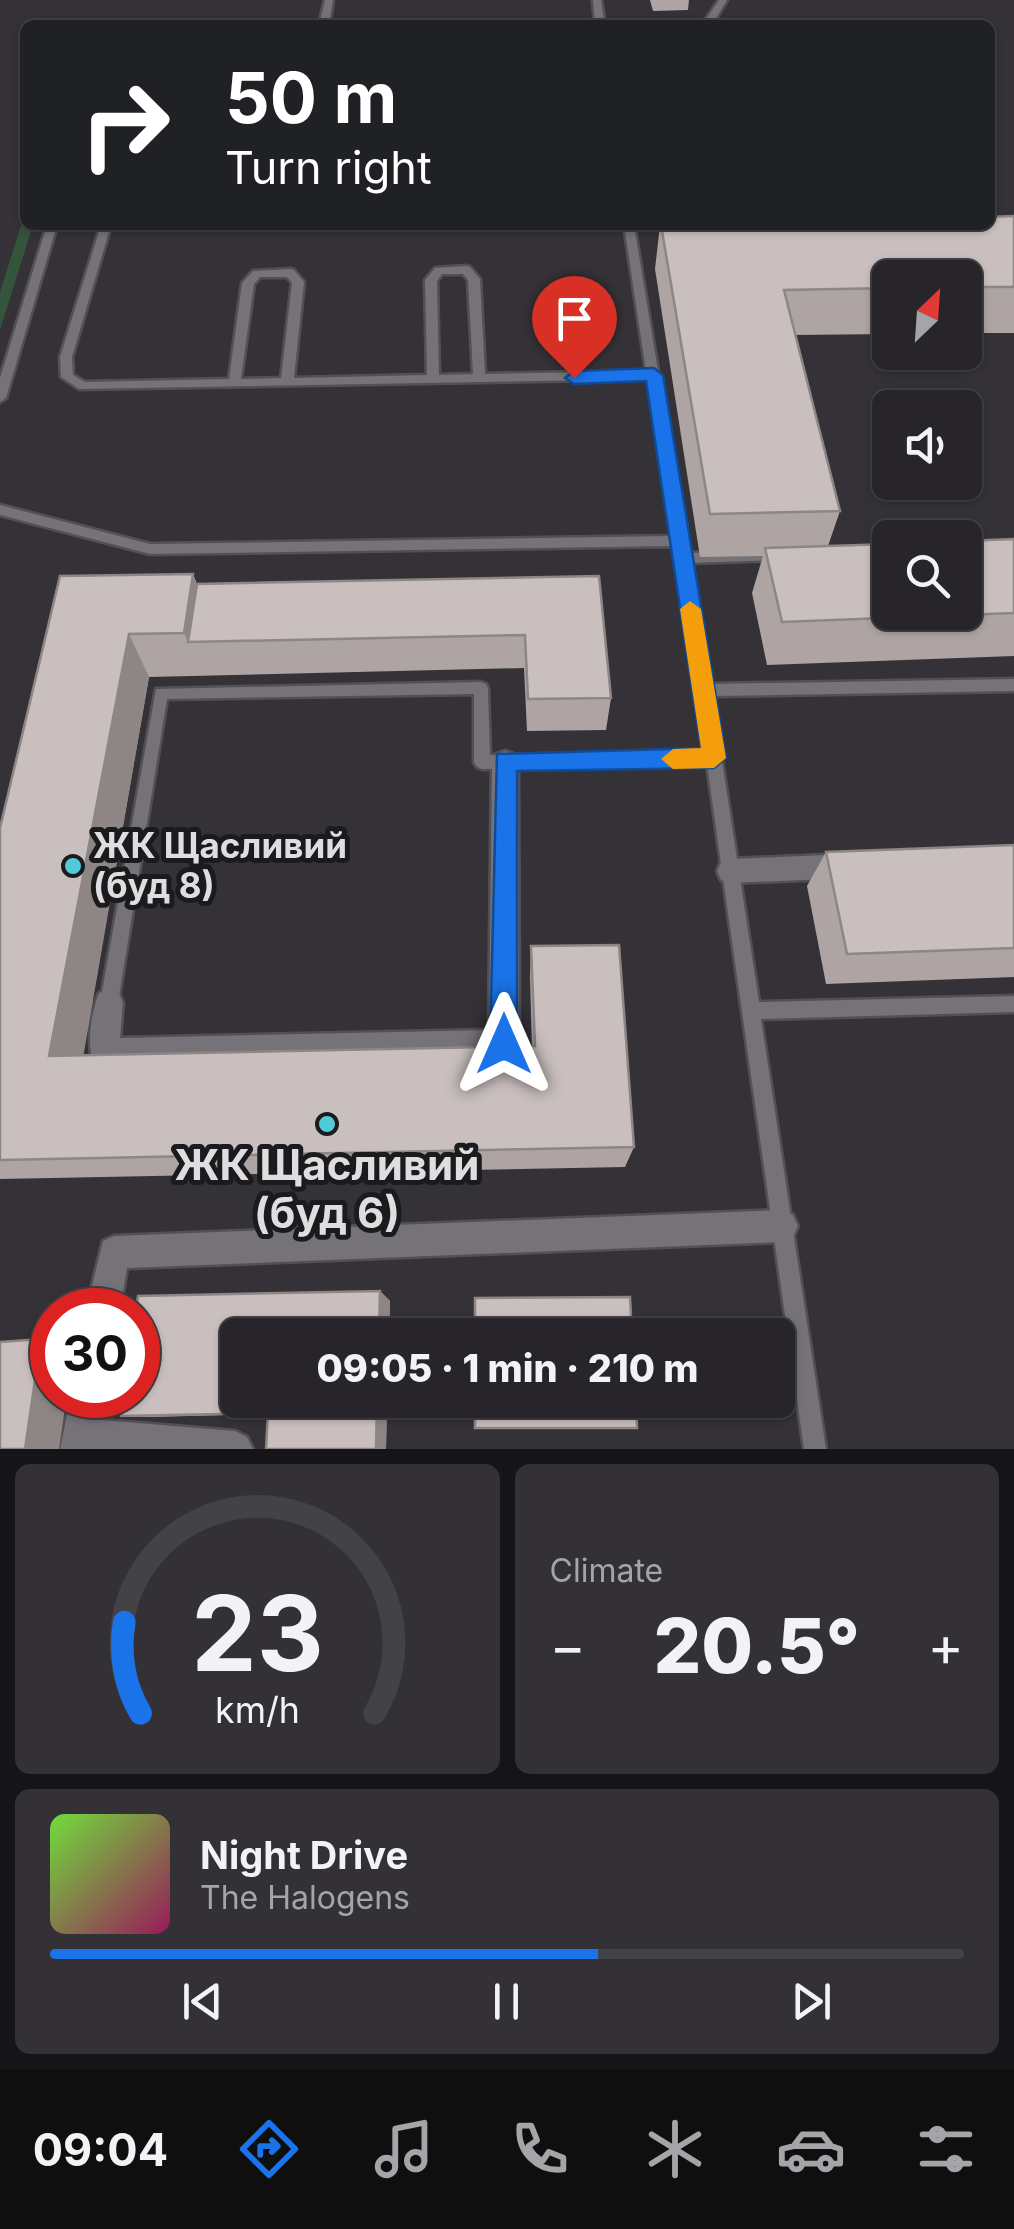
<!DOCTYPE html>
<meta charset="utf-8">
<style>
:root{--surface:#272529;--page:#333135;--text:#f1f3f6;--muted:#a4a5a8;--line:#434246;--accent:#1a73e8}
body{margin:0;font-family:Inter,sans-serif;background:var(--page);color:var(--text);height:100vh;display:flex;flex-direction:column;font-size:38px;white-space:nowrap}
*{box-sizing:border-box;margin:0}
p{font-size:32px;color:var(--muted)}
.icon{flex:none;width:55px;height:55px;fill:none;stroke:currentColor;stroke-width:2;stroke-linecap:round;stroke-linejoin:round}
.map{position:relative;height:1449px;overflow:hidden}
.drawer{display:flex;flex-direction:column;gap:15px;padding:15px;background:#151417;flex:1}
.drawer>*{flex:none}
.top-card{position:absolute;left:20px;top:20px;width:975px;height:210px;border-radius:15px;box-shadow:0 2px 8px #0004,0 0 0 2px var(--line);background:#202124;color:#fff;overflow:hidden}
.needle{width:65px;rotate:25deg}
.tools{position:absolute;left:872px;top:260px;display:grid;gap:20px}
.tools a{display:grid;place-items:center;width:110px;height:110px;border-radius:15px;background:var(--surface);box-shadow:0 2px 8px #0004,0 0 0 2px var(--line);font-size:50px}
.speed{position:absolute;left:30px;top:1288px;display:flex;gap:20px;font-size:50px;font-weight:700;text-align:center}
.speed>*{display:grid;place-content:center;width:130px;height:130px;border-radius:50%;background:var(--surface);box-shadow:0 2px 8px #0004,0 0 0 2px var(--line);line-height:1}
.speed .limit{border:15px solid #d22;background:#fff;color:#111}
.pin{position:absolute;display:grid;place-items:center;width:85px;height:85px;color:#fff;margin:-102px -42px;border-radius:50% 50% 50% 0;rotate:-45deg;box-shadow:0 0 10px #0007}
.pin .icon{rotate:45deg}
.me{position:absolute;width:110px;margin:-55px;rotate:0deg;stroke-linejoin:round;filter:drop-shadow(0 0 8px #0008)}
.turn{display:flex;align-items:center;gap:35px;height:210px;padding:0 40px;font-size:45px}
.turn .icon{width:130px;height:130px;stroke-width:2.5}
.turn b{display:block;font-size:70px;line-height:85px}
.big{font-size:75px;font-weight:800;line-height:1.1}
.drawer .widget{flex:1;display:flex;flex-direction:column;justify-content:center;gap:15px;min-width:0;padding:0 35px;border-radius:15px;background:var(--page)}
.drawer .dial{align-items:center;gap:0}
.dial svg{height:260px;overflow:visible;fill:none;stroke:var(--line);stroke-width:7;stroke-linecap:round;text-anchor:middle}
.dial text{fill:var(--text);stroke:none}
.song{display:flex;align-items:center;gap:30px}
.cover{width:120px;height:120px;border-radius:15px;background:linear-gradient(135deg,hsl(100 70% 55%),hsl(330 70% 35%))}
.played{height:10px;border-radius:5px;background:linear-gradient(90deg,var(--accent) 60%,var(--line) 60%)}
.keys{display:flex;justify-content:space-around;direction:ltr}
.heat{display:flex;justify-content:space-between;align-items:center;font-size:55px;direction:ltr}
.drawer .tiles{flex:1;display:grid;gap:15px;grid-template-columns:1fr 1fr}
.widget:last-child{grid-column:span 2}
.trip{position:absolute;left:220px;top:1318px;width:575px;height:100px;border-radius:15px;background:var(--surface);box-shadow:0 2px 8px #0004,0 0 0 2px var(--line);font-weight:800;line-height:100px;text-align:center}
.tabs{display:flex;height:160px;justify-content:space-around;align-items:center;background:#100f10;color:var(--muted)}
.tabs .icon{width:70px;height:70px}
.tabs .active{color:var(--accent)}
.tabs b{font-size:45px;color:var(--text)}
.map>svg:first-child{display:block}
</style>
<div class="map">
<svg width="1014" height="1449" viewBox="0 0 1014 1449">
<rect width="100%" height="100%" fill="#343137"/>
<path fill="#35543c" d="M25,213V225H33L0,330V292Z"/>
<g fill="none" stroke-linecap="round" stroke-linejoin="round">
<defs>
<path id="lane" d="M325,0H333L329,25H319Z
M593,0H601L605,25H595Z
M719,0H727L712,25H702Z
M47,225H57L6,398L0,402V378Z
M101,225H111L72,357L73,375L85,382L229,379L242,283L253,271L290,269L294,270L304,282L294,378L427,375L425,280L435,268L466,266L470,267L480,279L485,374L646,371L624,225H634L688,553L783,550L790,555L783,560L690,563L710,684L1014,679V691L712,696L759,1002L1014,996V1012L761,1019L826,1449H804L707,765L482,769L477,767L474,762V694L167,699L118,1003L115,1009L109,1011L103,1009L100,1003L156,689L481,682L486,684L488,688L490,755L705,752L674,546L150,554L0,515V505L150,544L672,536L648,379L79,389L61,377L60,357ZM442,274H463L468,280L473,374L439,375L437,281ZM260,277H287L292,283L281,378L241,379L254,284Z"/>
<path id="street" d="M505,751L514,754L518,762L519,1044L514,1054L504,1059L104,1068L94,1063C86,1045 91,1012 99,993L109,989L119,993L123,1003L120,1038L489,1030L492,762L496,754Z
M849,854L859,857L862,866L859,875L849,878L731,883L721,880L717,871L721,862L731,859Z
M782,1210L793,1215L798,1226L793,1237L782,1242L127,1268L120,1310H86L103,1241L114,1236Z
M71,1395H105L101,1420L235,1431L247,1437L253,1449H60Z"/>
</defs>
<use href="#lane" stroke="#535054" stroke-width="5"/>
<use href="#street" stroke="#535054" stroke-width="5"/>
<use href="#lane" fill="#757278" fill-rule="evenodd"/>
<use href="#street" fill="#757278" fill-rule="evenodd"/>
</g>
<path fill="#ada4a3" d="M650,0H689L688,10L653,11Z
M1014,216V333H965V278H890V334L795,335L840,511L828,546L1014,539V656L767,665L752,593L763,556L700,557L655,269L660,225H990Z
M193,574L197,584L599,576L611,698L606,730L527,731L524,668L149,677L83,1055L532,1047L530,976L531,946L634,1147L625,1167L0,1179V828L60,576Z
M1014,845V977L826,984L807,886L826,852Z
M380,1291L390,1301L389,1335H238V1400H387L386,1449H266L268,1414L151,1417L121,1416L124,1395H138V1310H136L138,1296Z"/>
<path fill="#8d8685" d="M193,574L209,619L188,642L184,633Z
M129,634L149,677L79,1081L49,1056Z
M380,1291L390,1301L389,1335H379Z
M41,1339L52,1342V1395H67L59,1449H25Z
M377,1400H387L386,1449H376Z"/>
<path fill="#c9bfbe" stroke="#8d8685" stroke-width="2.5" d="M1014,216V287H965V278H890V288L784,290L840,511L710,514L661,225H990V217Z
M1014,539V613L782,622L765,548L890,544V612H965V541Z
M193,574L184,633L129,634L49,1056L535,1046L531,946L619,945L634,1147L0,1160V828L60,576Z
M599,576L611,698L528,699L525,635L188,642L197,584Z
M1014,845V948L847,954L826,852Z
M380,1291L379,1335H238V1400H377L376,1449H266L268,1413L121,1416L124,1395H138V1310H136L138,1296Z
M630,1297L632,1335H475V1298Z
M41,1339L25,1449H0V1342Z
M475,1400H636L637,1428H475Z"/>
<path fill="#1a73e8" stroke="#114b97" stroke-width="2.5" d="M654,368L663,375L726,758L714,768L517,771V1044L513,1054L504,1058L494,1054L490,1044L497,754L701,748L646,381L574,384L565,378L574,371Z"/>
<path fill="#f59e0b" d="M690,601L701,609L726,758L714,768L673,769L661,759L673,749L701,748L680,609Z"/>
<g fill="#52cbd9" stroke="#1b1a1c" stroke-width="4">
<circle cx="73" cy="866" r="10"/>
<circle cx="327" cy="1124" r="10"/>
</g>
<g text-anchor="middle" stroke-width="10" stroke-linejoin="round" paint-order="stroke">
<g font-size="35" font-weight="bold" fill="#dfdde0" stroke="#1b1a1c" text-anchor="start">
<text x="93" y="858">ЖК Щасливий<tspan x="93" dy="40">(буд 8)</tspan></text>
</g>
<g font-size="42" font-weight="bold" fill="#dfdde0" stroke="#1b1a1c">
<text x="327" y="1180">ЖК Щасливий<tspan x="327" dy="48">(буд 6)</tspan></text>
</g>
</g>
</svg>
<div class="tools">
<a><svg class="needle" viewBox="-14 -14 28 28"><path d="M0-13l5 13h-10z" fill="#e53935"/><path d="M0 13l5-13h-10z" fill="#a4a5a8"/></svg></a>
<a><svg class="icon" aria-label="sound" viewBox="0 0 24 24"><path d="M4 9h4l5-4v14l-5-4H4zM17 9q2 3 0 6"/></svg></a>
<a><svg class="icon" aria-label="search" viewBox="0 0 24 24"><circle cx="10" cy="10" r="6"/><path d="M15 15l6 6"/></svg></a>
</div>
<div class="speed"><div class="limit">30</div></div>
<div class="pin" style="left:574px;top:378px;background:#d93025"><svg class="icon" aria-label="arrive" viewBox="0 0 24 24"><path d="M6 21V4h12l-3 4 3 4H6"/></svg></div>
<svg class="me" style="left:504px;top:1044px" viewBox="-20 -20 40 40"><path d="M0-17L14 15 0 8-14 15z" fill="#1a73e8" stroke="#fff" stroke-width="4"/></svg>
<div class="trip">09:05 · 1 min · 210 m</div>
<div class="top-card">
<div class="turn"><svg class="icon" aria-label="right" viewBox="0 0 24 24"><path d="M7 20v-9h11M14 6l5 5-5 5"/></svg><div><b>50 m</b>Turn right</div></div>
</div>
</div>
<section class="drawer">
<div class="tiles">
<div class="widget dial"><svg viewBox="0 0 100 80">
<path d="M14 69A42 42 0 1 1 86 69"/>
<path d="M14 69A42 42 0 0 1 9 41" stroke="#1a73e8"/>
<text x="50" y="56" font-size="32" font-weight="700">23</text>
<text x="50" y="72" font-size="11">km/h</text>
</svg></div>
<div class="widget"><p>Climate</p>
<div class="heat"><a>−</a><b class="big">20.5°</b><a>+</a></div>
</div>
<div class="widget">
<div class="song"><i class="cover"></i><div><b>Night Drive</b><p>The Halogens</p></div></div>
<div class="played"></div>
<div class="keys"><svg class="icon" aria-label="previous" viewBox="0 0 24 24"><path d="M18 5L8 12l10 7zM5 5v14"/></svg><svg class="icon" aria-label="pause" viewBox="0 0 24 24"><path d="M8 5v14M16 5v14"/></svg><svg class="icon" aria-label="next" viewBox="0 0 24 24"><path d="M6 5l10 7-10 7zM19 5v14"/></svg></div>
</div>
</div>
</section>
<nav class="tabs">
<b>09:04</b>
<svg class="icon active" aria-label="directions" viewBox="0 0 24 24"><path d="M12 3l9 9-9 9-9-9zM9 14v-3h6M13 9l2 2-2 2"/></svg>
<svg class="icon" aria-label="music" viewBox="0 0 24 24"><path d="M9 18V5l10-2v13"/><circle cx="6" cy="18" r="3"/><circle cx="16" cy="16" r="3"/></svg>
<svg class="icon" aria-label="phone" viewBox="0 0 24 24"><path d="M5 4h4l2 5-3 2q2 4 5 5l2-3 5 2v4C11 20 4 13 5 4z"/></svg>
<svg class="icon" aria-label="climate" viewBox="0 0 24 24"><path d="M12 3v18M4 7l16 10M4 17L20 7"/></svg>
<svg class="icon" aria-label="car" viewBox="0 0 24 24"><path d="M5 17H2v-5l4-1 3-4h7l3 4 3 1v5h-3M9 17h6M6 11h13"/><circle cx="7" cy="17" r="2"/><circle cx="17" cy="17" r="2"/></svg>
<svg class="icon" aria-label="filters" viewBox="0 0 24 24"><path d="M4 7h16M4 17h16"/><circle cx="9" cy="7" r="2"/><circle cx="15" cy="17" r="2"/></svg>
</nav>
